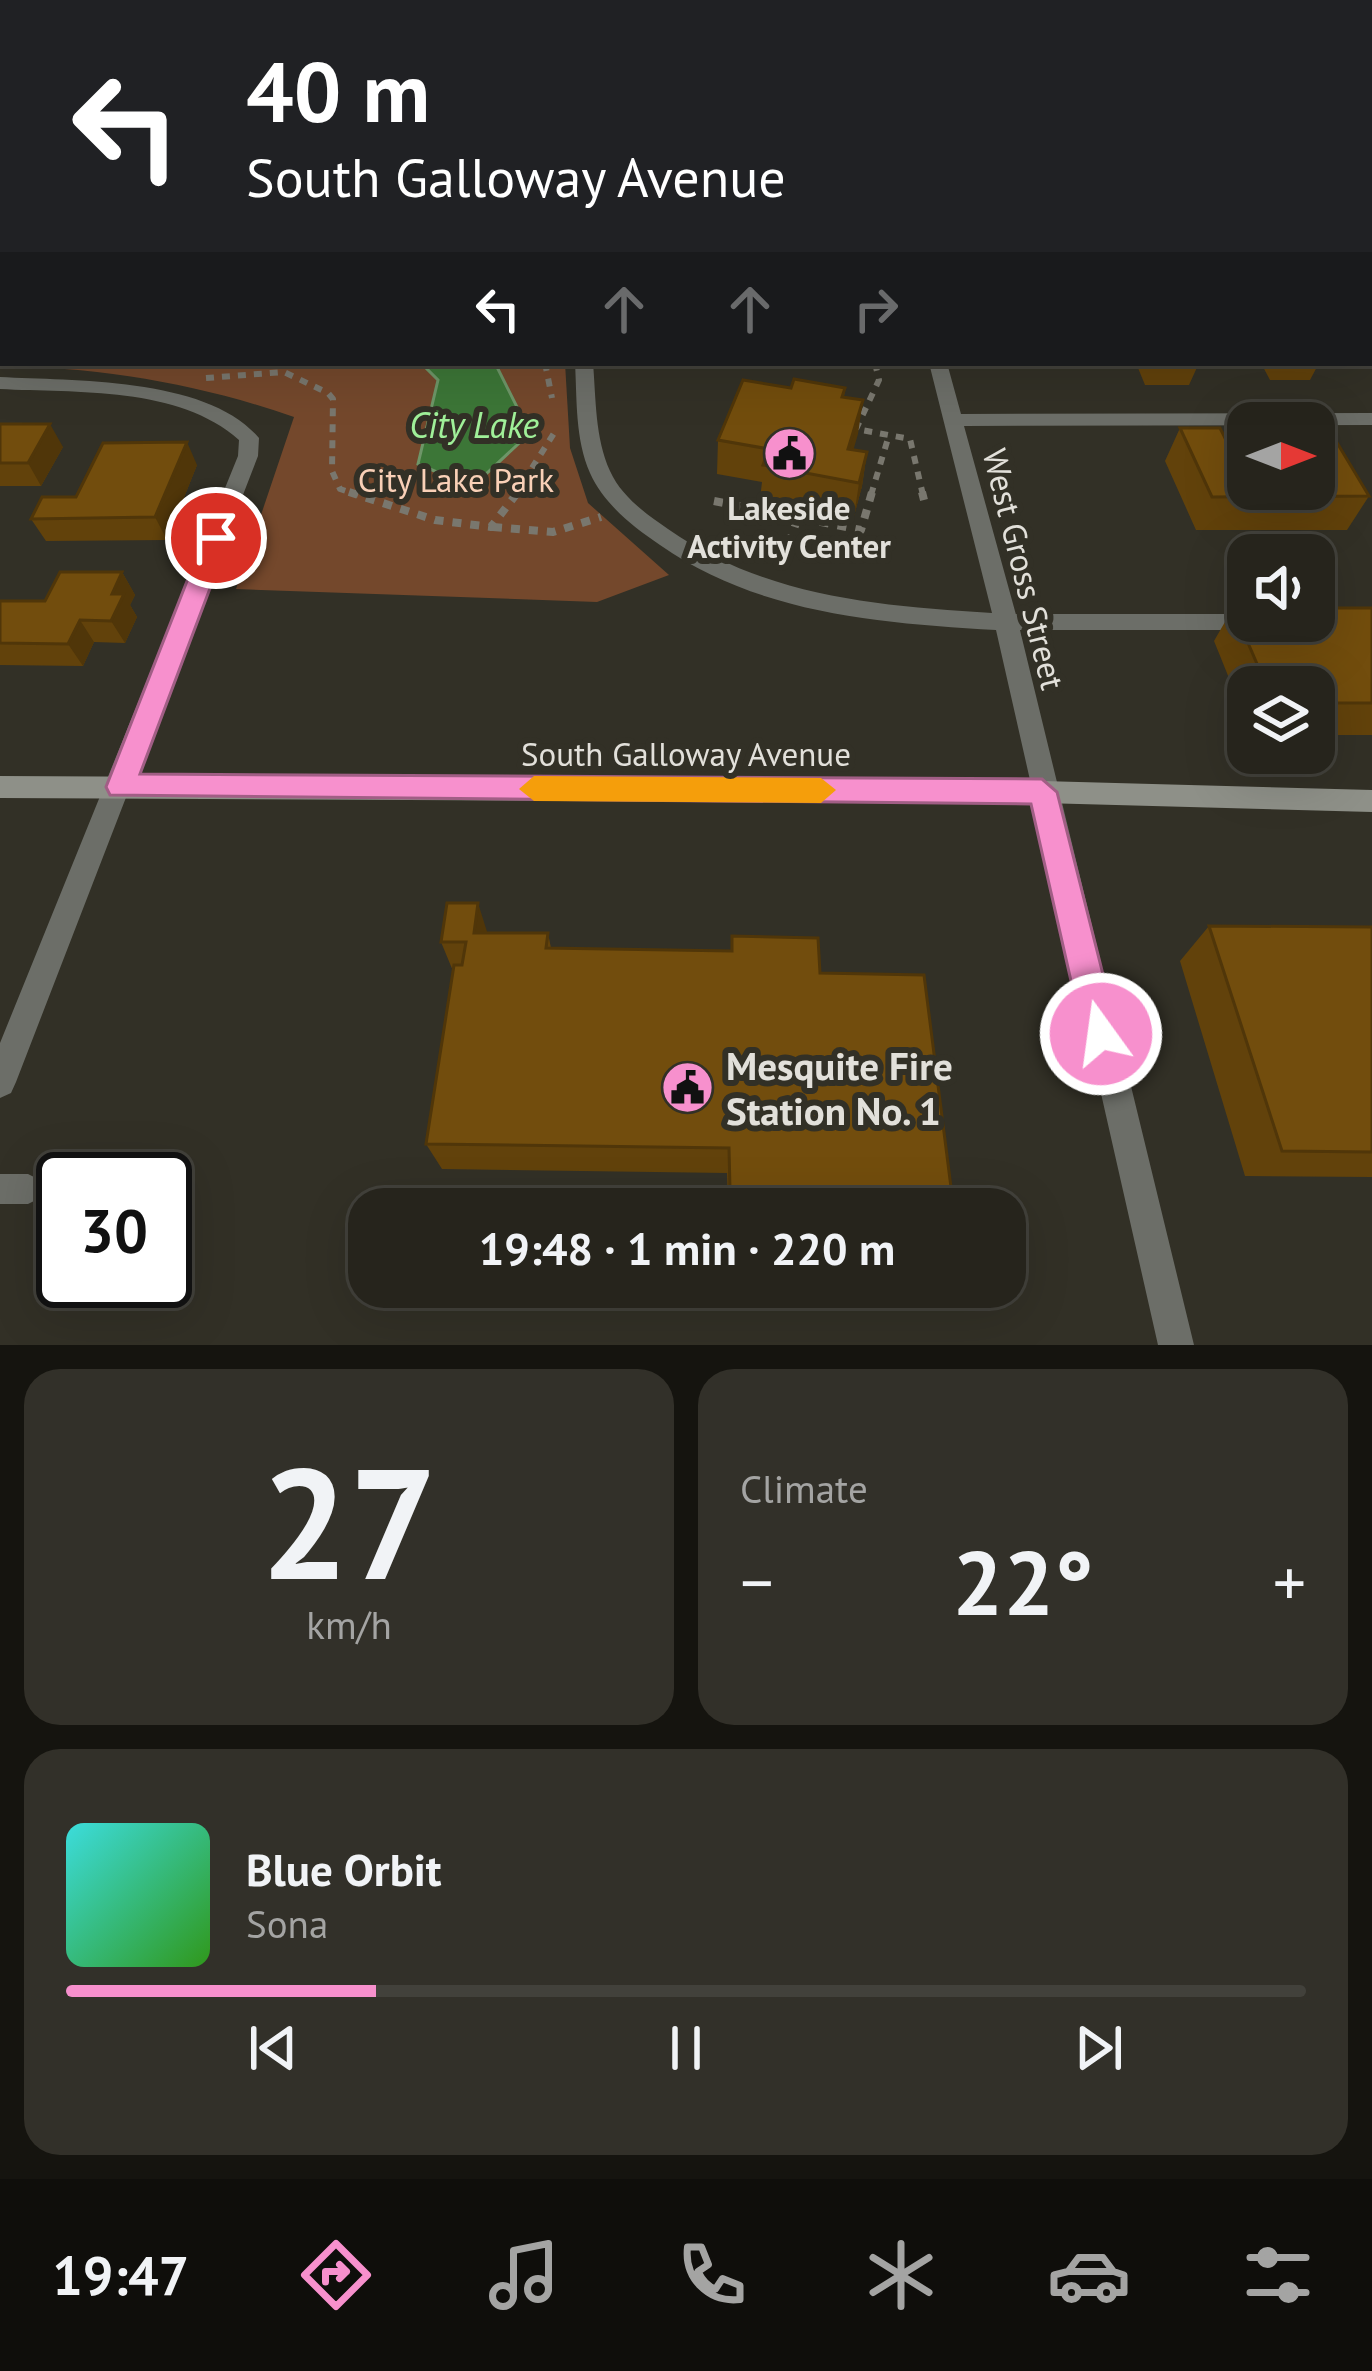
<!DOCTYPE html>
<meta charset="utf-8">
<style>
:root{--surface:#26241c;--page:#323029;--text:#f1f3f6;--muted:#a4a4a3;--line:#42413b;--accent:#f790cd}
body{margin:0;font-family:"PT Sans",sans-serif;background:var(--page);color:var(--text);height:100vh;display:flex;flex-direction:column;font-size:45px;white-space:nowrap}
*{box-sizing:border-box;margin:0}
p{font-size:39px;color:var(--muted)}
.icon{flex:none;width:66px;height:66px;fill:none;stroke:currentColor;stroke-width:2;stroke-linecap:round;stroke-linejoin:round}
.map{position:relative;height:1345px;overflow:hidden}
.panel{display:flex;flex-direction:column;gap:24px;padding:24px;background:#15140f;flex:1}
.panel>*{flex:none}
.guide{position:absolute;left:0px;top:0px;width:1374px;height:366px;box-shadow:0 12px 48px #0002,0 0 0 3px var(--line);background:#202124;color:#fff;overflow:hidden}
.needle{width:78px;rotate:90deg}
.tools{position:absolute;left:1227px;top:402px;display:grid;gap:24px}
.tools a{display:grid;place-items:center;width:108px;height:108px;border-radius:24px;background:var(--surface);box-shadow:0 12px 48px #0002,0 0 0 3px var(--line);font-size:60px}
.speed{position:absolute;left:36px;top:1152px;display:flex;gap:24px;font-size:60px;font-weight:700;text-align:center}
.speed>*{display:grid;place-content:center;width:156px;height:156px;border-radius:50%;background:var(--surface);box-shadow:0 12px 48px #0002,0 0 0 3px var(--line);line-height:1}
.speed .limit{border:6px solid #111;border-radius:18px;background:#fff;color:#111}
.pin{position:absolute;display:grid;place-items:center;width:102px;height:102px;color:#fff;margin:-51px;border:6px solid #fff;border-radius:50%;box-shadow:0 3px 12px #0007}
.me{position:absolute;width:132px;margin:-66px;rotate:346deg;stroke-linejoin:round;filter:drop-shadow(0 0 9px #0008)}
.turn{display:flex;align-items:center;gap:42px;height:252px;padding:0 48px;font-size:54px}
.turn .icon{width:156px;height:156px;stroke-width:2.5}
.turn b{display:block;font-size:84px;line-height:102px}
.lanes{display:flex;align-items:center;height:114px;padding:0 48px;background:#0003;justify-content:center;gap:60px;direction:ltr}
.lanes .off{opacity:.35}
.big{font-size:90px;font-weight:600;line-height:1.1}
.panel .widget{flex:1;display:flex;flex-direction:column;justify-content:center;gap:18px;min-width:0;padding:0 42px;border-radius:36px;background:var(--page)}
.panel .dial{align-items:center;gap:0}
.dial b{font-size:156px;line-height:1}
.song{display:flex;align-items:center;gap:36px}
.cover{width:144px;height:144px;border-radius:18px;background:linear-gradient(135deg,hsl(180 70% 55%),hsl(110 70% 35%))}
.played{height:12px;border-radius:6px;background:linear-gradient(90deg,var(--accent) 25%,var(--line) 25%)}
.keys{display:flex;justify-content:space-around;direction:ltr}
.heat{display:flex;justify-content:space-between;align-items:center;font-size:66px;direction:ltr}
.panel .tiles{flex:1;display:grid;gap:24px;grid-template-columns:1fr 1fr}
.widget:last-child{grid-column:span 2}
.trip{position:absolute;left:348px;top:1188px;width:678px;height:120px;border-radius:36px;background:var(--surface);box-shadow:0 12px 48px #0002,0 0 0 3px var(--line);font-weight:600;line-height:120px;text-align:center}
.menu{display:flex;height:192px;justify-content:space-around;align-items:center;background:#0f0e0b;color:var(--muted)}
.menu .icon{width:84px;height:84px}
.menu .on{color:var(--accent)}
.menu b{font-size:54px;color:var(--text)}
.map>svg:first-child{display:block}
</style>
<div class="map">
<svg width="1372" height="1345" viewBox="0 0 1372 1345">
<rect width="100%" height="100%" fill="#323026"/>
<path fill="#74482c" d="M0,0H351L3,3V363H565L570,448L588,503L669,575L597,602L236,589L294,417C200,384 99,367 0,366Z"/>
<path fill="#3c7637" stroke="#6e9668" stroke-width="3" d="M421,363H495L530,433L472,487L418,464L438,380Z"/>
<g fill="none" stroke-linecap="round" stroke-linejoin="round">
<path stroke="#79776e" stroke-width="6" stroke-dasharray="8 8" stroke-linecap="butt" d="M545,363L552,398
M875,363L879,380L856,429L910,439L923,495
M206,378L284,372L328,393L333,399L332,471L340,489L358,495
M515,495L556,430
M871,495L889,435"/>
<path stroke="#79776e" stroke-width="8" stroke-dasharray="9 9" stroke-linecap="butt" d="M349,492L435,520L491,527L518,492
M922,492L924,500
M714,501L861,530L872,492
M493,527L553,532L601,517
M783,561L798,517"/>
<path fill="#6c6e68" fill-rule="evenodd" d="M1006,614H1248V621L1262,622L1252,630H1006L996,622Z
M0,1174H28L38,1179L43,1189L38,1199L28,1204H0Z"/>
<path fill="#6c6e68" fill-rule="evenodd" d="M843,0H855V3H843Z
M1272,0H1285L1287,3H1274Z
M1371,104H1372V113H1371Z
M575,363H593C596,399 595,438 610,471C621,496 646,514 668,529C765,597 877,606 992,613L929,363H947L961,414L1372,413V425L964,426L1018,622L1194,1345H1158L996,630C879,623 759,614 660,545C632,526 604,504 590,473C575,439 577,399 575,363Z
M0,377C74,381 208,377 259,438L258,456L16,1082L11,1093L0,1098V1043L238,456L239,440C179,386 76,393 0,389Z"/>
<path fill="#8e9088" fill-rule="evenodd" d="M0,776L1042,781L1372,790V812L1042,803L0,798Z"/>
</g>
<path fill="#62420b" d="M1207,0H1261L1266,3H1206Z
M1371,181H1372V297H1371Z
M1136,363H1199L1189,385H1145Z
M1261,363H1319L1310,380H1270Z
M791,388H845L844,397L863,400L853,450L867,452L862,486L854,516L760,499L762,482L717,474L718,440Z
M1263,416H1321L1369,496L1347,530H1196L1165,461L1180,428H1220L1236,460H1248V489H1314V423H1259Z
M0,424L63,447L41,486H0Z
M197,465L167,540L46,541L31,519L76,497Z
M122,572L135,595L130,605L137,617L125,643L94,642L83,666L0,665V601H45Z
M1233,608H1372V735H1314V687H1248V725L1214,641Z
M1209,926L1372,927V1177L1245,1176L1180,961Z
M488,933H548L551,948L731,951L732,936L820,973L952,1195L941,1209H728L727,1173L442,1169L426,1144L453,971L441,942Z"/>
<path fill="#503609" d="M863,400L858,434L844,482L848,449Z
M50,424L63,447L41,486L28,463Z
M187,442L197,465L167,540L155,517Z
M867,452L862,486L854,516L859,483Z
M122,572L135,595L130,605L137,617L125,643L111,621L112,594Z
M80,620L94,642L83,666L68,644Z
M478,903L489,938L474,933Z"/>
<path fill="#724d0d" stroke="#503609" stroke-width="3" d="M1024,0H1044L1046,3H1025Z
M1226,0H1261L1266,3H1232Z
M1371,218H1372V264H1371Z
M794,379L845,388L842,397L863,400L848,449L867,452L859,483L763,465L769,449L718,440L743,380L791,388Z
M1263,416H1321L1369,496L1212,497L1180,428H1220L1236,460H1248V489H1314V423H1266Z
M0,424H50L28,463H0Z
M187,442L155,517L31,519L42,497H76L103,443Z
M60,572H122L112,594H124L111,621L80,620L68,644L0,643V601H45Z
M1233,608H1248V621H1314V608H1372V703H1314V687H1267Z
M447,903H478L474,933H548L546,948L732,951V936L818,938L820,973L924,975L952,1195L730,1190L729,1148L426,1144L454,965H462L466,942H441Z
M1209,926L1372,927V1152L1282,1151Z"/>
<path fill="#f790cd" stroke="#a15e85" stroke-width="3" d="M216,530L229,538L140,774L1042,779L1057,792L1118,1034L1113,1046L1101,1051L1088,1046L1083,1034L1031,804L110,795L106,787L204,538Z"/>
<path fill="#f59e0b" d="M534,776L821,778L836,790L821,803L534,801L519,789Z"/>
<defs>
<symbol id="civic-disc" viewBox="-11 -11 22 22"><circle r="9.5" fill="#f790cd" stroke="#323026"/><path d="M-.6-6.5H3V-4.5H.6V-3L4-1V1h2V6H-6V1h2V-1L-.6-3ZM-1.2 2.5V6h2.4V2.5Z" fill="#111"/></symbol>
</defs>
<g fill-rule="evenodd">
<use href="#civic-disc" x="760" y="424" width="59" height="59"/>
<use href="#civic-disc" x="658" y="1058" width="59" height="59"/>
</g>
<g text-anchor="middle" stroke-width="12" stroke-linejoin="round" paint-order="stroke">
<g font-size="33" fill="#f9d0b7" stroke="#323026">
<text x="456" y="492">City Lake Park</text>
</g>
<g font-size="33" font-weight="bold" fill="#e2e0da" stroke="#323026">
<text x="789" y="520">Lakeside<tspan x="789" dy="38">Activity Center</tspan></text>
</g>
<g font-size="33" fill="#e2e0da" stroke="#323026">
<text transform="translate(1024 569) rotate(76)" y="12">West Gross Street</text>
<text x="686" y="766">South Galloway Avenue</text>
</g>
<g font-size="36" font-style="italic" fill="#a0f099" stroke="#323026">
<text x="474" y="438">City Lake</text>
</g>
<g font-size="39" font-weight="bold" fill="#e2e0da" stroke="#323026" text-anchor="start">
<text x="726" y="1080">Mesquite Fire<tspan x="726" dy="45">Station No. 1</tspan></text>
</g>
</g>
</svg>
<div class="tools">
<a><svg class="needle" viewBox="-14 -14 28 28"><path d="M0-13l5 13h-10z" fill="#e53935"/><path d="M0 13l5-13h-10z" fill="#a4a4a3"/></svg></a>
<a><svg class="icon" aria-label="sound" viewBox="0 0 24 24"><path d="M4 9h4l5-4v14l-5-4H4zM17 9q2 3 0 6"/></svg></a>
<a><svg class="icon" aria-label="layers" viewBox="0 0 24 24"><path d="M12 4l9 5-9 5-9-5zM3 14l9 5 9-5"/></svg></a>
</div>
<div class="speed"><div class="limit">30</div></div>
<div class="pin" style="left:216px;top:538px;background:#d93025"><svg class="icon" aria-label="arrive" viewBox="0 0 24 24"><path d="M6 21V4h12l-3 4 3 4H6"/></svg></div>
<svg class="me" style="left:1101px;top:1034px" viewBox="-20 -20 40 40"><circle r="17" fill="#f790cd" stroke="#fff" stroke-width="3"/><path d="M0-11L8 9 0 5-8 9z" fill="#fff"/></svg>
<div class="trip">19:48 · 1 min · 220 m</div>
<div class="guide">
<div class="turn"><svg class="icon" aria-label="left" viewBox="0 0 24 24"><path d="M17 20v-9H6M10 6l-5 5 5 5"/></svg><div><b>40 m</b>South Galloway Avenue</div></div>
<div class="lanes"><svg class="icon" aria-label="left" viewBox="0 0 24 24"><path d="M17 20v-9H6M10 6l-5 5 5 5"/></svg><svg class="icon off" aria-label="ahead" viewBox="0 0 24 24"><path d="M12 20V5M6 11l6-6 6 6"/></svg><svg class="icon off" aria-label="ahead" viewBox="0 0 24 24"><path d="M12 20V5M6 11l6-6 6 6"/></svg><svg class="icon off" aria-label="right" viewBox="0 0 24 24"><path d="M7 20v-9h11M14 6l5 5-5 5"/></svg></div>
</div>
</div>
<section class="panel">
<div class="tiles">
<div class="widget dial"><b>27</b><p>km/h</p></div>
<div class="widget"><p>Climate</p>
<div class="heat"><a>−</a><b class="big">22°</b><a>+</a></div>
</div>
<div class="widget">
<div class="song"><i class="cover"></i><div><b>Blue Orbit</b><p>Sona</p></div></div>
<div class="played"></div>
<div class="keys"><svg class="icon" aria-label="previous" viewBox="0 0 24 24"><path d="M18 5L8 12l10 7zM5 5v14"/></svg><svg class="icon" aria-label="pause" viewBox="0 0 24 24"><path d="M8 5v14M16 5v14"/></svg><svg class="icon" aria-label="next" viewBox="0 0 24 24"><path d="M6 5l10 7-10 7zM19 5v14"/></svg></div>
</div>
</div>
</section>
<nav class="menu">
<b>19:47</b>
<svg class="icon on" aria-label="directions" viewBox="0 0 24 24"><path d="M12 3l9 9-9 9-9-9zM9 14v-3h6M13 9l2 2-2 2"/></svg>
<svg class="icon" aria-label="music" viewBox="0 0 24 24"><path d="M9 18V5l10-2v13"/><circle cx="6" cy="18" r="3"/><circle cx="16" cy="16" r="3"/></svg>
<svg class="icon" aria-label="phone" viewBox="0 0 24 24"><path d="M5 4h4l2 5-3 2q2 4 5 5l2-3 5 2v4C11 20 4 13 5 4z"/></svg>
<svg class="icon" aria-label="climate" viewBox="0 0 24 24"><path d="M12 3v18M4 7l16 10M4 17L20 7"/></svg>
<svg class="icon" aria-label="car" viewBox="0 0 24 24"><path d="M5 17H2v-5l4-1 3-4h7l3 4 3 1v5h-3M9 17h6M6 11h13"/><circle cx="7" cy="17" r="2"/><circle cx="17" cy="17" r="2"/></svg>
<svg class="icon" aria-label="filters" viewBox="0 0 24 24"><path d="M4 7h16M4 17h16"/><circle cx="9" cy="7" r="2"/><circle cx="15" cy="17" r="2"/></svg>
</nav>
